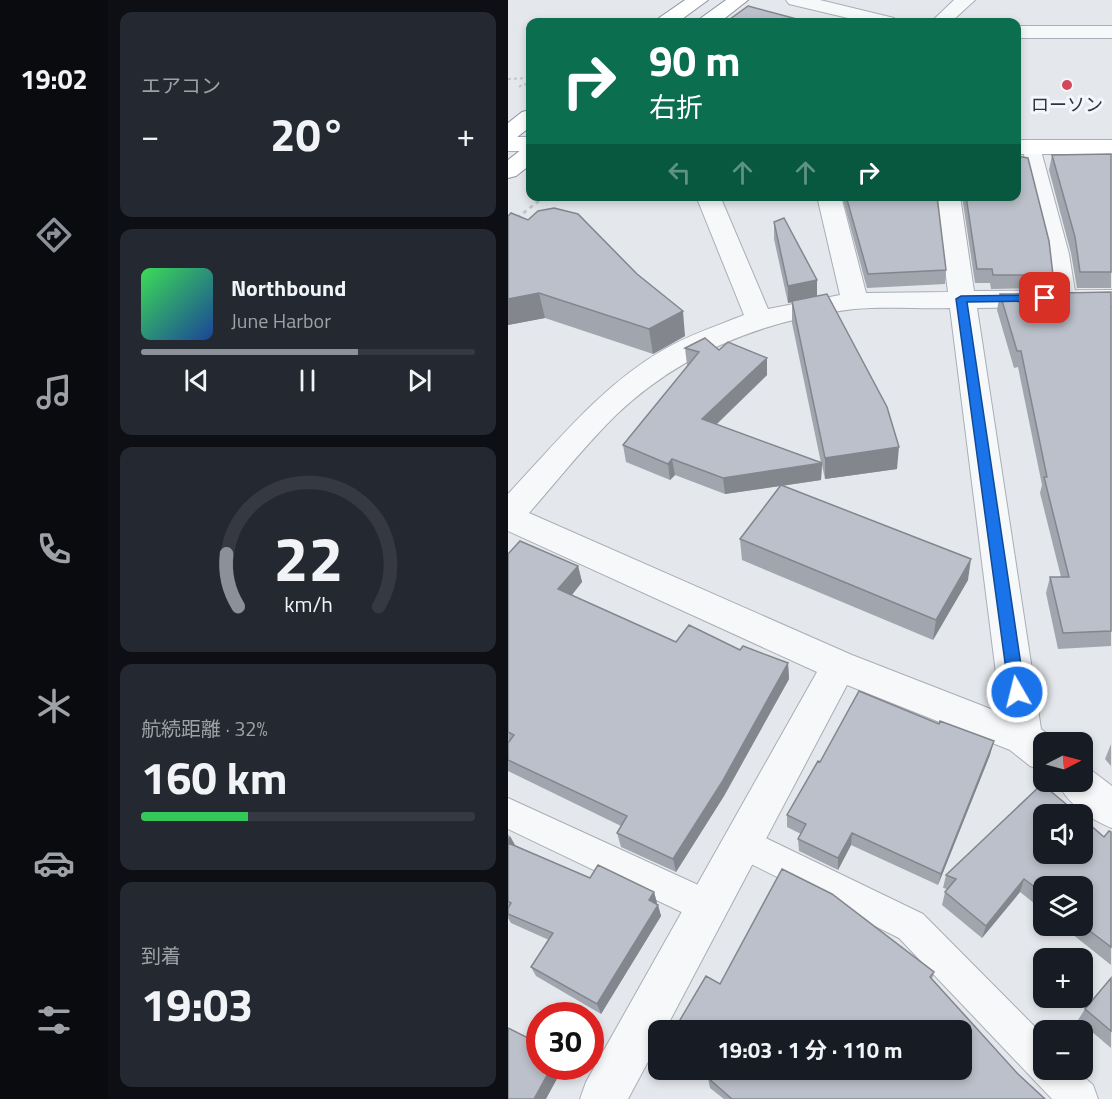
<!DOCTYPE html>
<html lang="ja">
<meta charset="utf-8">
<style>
:root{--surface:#171b24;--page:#242831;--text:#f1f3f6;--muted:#9ea1a6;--line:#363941;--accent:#8c9099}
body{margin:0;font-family:"Titillium Web","Noto Sans JP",sans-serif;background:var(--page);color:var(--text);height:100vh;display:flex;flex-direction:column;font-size:22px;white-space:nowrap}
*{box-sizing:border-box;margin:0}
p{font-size:20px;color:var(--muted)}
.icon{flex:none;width:33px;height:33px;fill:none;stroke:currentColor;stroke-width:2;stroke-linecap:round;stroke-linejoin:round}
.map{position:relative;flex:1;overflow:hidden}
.sheet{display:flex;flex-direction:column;gap:12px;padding:12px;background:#0d0f14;width:400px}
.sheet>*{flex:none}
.guide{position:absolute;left:18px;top:18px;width:495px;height:183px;border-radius:12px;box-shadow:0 3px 9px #0003;background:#0b6e4f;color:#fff;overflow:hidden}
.needle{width:39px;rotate:84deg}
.fabs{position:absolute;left:525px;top:732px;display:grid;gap:12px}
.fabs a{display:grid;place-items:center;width:60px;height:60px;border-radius:12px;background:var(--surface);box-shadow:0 3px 9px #0003;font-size:30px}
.speed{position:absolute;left:18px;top:1002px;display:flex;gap:12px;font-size:30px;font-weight:700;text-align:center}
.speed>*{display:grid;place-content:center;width:78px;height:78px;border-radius:50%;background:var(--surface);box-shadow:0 3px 9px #0003;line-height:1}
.speed .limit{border:9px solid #d22;background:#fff;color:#111}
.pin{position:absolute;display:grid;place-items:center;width:51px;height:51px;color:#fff;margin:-26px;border-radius:12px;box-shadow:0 3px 9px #0006}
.me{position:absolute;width:66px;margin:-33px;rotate:352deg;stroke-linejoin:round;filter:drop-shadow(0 0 4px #0008)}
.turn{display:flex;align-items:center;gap:21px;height:126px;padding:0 24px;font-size:27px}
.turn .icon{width:78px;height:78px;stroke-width:2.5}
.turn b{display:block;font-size:42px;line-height:51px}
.lanes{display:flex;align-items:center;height:57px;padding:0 24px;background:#0003;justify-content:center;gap:30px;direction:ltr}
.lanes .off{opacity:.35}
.big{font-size:45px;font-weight:700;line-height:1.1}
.sheet .tile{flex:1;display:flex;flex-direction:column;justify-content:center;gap:9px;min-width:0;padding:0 21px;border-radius:12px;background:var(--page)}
.sheet .dial{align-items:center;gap:0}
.dial svg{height:156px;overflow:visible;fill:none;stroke:var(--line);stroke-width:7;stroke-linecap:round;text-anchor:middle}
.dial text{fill:var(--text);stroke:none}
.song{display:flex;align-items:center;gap:18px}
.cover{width:72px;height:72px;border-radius:9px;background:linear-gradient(135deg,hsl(130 70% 55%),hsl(220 70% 35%))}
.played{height:6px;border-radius:3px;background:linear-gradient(90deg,var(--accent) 65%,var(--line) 65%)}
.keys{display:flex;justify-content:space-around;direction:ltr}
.heat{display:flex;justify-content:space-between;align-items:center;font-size:33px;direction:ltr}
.charge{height:9px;border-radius:4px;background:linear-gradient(90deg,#34c759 32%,var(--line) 0)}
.trip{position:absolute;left:140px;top:1020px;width:324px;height:60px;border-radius:12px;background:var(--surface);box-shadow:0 3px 9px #0003;font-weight:700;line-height:60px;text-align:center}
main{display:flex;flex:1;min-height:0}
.tab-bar{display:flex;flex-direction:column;width:108px;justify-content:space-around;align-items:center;background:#090b0e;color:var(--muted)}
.tab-bar .icon{width:42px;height:42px}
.tab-bar .active{color:var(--accent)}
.tab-bar b{font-size:27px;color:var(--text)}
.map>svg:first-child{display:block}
</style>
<main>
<nav class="tab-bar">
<b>19:02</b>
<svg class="icon active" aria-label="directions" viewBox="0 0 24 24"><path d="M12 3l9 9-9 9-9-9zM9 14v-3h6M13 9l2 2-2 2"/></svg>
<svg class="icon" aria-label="music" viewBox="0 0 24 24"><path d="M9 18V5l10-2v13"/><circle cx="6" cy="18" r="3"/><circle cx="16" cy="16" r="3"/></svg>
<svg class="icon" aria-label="phone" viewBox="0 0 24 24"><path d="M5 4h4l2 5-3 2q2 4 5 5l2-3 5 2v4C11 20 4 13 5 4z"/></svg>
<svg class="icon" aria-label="climate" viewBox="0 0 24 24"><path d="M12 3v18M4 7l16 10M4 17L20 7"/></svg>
<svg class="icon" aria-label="car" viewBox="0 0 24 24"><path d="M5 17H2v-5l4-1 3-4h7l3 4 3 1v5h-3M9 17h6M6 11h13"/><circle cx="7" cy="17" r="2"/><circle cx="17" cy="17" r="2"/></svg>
<svg class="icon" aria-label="filters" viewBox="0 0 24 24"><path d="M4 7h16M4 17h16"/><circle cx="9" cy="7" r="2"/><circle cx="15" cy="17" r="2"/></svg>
</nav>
<section class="sheet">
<div class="tile"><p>エアコン</p>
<div class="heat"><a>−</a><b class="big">20°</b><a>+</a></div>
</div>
<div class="tile">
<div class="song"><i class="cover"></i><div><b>Northbound</b><p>June Harbor</p></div></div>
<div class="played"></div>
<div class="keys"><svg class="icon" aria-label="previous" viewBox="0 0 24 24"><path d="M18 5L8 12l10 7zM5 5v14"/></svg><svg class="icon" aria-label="pause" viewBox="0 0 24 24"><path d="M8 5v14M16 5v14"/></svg><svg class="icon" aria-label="next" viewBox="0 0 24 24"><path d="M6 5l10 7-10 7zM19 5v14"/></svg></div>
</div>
<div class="tile dial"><svg viewBox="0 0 100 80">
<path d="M14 69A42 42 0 1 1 86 69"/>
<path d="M14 69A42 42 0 0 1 8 42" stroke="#8c9099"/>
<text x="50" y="56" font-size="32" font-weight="700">22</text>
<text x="50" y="72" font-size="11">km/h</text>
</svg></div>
<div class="tile"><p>航続距離 · 32%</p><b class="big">160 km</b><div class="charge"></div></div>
<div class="tile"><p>到着</p><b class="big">19:03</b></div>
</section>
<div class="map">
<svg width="604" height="1099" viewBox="0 0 604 1099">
<rect width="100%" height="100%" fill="#e4e7ec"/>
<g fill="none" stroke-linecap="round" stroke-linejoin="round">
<defs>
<path id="lane" d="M523,141L530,143L532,147L561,254L568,298L565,303L557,305L549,303L546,298L541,254L514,147L516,143Z
M0,798L212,895L217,907L212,919L200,924L188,919L0,829Z
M235,827L415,914L536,1036V1070H568L585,1085L590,1099H544L391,938L223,854L218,843L223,832Z"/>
<path id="street" d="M278,0H312L386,18L389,22H357L281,4Z
M446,0H467L443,22H423Z
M508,26H604V38H508Z
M188,196H212L260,309L332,295L309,196H333L358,293L440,292L428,196H452L466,291L604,290V306L469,308L533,729L550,742H536V771L522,766L502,750L339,685L157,1030H150V1043L120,1099H72L78,1082L309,672L0,531V494C48,443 94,385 155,350C180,335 209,326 236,315ZM442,308L493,713L344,655L21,513C50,480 78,444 109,414C176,351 256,320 346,309C378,306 411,309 442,308Z
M574,766L583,770L604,786V828C583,820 557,802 550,782H574Z"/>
<path id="secondary" d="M0,137H22V151H0Z
M508,140H604V154H508Z"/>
<path id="highway" d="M177,0H200L170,22H149L151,18Z
M218,0H240L212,22H191L193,18Z
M22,110V127L8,138L0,140V123L14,112Z
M22,147V165L8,176L0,178V160L14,149Z"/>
</defs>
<use href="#lane" stroke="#a9aeb7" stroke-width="2"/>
<use href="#street" stroke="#a9aeb7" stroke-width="2"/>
<use href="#secondary" stroke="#a9aeb7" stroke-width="2"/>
<use href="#highway" stroke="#8b94a3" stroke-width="2"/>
<path stroke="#c2c5cb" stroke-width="2" stroke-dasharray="3 3" stroke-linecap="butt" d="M0,79L22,78
M11,87L15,84L22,85"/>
<path stroke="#c2c5cb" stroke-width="3" stroke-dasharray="4 4" stroke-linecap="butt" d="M9,218L37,196"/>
<use href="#lane" fill="#f7f8fa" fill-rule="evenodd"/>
<use href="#street" fill="#f7f8fa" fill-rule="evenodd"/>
<use href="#secondary" fill="#fff" fill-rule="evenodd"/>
<use href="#highway" fill="#fff" fill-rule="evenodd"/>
</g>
<path fill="#a1a5ae" d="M603,154V288H569L563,253L541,170L544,155Z
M334,196H429L438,270L437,284L359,288Z
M454,196H508L545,275L543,288L483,289L482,283H467Z
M0,216L177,336L145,354L37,318L0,325Z
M266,222L309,280V296L389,469L317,479L314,465L313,480L274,486L460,580L425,640L234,560L232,539L273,486L217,494L167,475L162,480L118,462L115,445L180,365H179L177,348L211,350L259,375L208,425L313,463L284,323V302L280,303L266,239Z
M603,292V646L550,649L538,593L542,577H553L532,493L534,485L510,367L506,368L489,310L492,294Z
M0,554L70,566L74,582L64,595L168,642L232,650L280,663L281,679L216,796L168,872L113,847L109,833L113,826L0,771Z
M603,744V766L597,759Z
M482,755L430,885L343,845L330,870L291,851L290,839L293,834L279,827V815L312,762Z
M603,832V965L554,926H574V886H536V911L512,892L474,938L434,905L437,892L439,889L435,888L438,875L596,837Z
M0,834L7,845L82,878L146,892L149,903L148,904L150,905L153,916L93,1014L28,976L23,967L41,940L3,923L0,918Z
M426,972L424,979L510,1074L537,1099H216L202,1088L200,1078L201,1076L191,1070H453L212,984Z
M603,978V1048L570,1020L577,1009Z"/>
<path fill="#83868d" d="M309,280V297L280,303V286Z
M31,293L37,318L0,325V299Z
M175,311L177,336L145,354L141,329Z
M259,358V375L196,436L194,419Z
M391,447L389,469L317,479V458Z
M164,459L167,475L162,480L160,464Z
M314,463L313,480L217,494L215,478Z
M463,559L460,580L425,640L428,620Z
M70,566L74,582L55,606L50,589Z
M280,663L281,679L216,796L168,872L165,859Z
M486,741L482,755L430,885L433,874Z
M344,833L343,845L330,870V858Z
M2,836L8,847L0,846V839Z
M516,879L512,892L474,938L478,926Z
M146,892L149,903L144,911L141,900Z
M150,905L153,916L93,1014L89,1004Z
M44,1066H56L38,1099H26Z"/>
<path fill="#bbc0ca" stroke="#83868d" stroke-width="1.5" d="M240,6L300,22H218Z
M603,154V272H572L567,237L544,155Z
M508,156L520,158L541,241L545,275H485L484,269H469L458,196H508Z
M338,196H429L438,270L360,274Z
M46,208L70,214L129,274L175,311L141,329L31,293L0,299V216L3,213L20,220L30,211Z
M276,218L309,280L280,286L266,222Z
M603,292V631L555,633L542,577H561L536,477H539L513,351H509L492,294Z
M319,294L379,407L391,447L317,458L284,301Z
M197,338L211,350L220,342L259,358L194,419L314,463L215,478L164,459L160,464L115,445L191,352L177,348Z
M273,485L463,559L428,620L232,539Z
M12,541L70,566L50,589L168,642L181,625L232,650L235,646L280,663L214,782L165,859L109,833L119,816L0,760V743L6,735L0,732V554Z
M351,691L431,724L432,721L486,741L433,874L344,833L330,858L290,839L298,824L279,815L310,761L312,762Z
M534,784L570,814H536V854H574V818L596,837L601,831L603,832V947L574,925V886H536V894L516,879L478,926L437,892L448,879L438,875Z
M0,843L82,878L90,865L146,892L141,900L150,905L89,1004L23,967L45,933L0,914V908L3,903L0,901Z
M274,869L324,894L426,972L422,977L510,1074L537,1099H224L200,1078L204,1070H453V1030H166L198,976L212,984Z
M603,978V1031L577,1009Z
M0,1028L32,1044V1066H44L26,1099H0Z"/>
<path fill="#1a73e8" stroke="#114b97" stroke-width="1.5" d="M537,295L540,296V301L459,302L517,692L514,696L509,698L504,696L501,692L448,299L453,296Z"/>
<circle fill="#d1495b" stroke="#f4f6f9" stroke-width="2" cx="559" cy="85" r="6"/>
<g text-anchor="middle" stroke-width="6" stroke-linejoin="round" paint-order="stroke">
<g font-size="18" fill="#2b3445" stroke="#f4f6f9">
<text x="559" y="111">ローソン</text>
</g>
</g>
</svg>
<div class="fabs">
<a><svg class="needle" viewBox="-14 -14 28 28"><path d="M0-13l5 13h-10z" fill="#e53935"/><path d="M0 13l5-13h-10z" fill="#9ea1a6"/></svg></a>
<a><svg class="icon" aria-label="sound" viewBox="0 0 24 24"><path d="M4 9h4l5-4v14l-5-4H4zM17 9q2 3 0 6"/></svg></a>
<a><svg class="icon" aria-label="layers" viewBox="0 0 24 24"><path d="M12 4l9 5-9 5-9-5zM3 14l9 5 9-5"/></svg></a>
<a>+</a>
<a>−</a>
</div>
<div class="speed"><div class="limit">30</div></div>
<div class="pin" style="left:537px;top:298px;background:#d93025"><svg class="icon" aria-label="arrive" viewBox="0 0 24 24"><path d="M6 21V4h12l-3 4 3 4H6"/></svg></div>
<svg class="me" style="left:509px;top:692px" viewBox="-20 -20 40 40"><circle r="17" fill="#1a73e8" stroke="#fff" stroke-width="3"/><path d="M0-11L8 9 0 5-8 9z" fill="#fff"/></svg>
<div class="trip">19:03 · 1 分 · 110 m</div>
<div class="guide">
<div class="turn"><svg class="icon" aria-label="right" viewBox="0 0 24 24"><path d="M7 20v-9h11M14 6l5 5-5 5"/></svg><div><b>90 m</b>右折</div></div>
<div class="lanes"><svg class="icon off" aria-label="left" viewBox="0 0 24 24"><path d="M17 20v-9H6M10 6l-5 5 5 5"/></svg><svg class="icon off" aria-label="ahead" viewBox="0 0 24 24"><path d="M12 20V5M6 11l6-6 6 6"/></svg><svg class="icon off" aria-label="ahead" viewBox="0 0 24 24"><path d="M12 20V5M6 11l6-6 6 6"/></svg><svg class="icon" aria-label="right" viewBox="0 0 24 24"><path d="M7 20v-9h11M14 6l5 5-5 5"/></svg></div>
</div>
</div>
</main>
